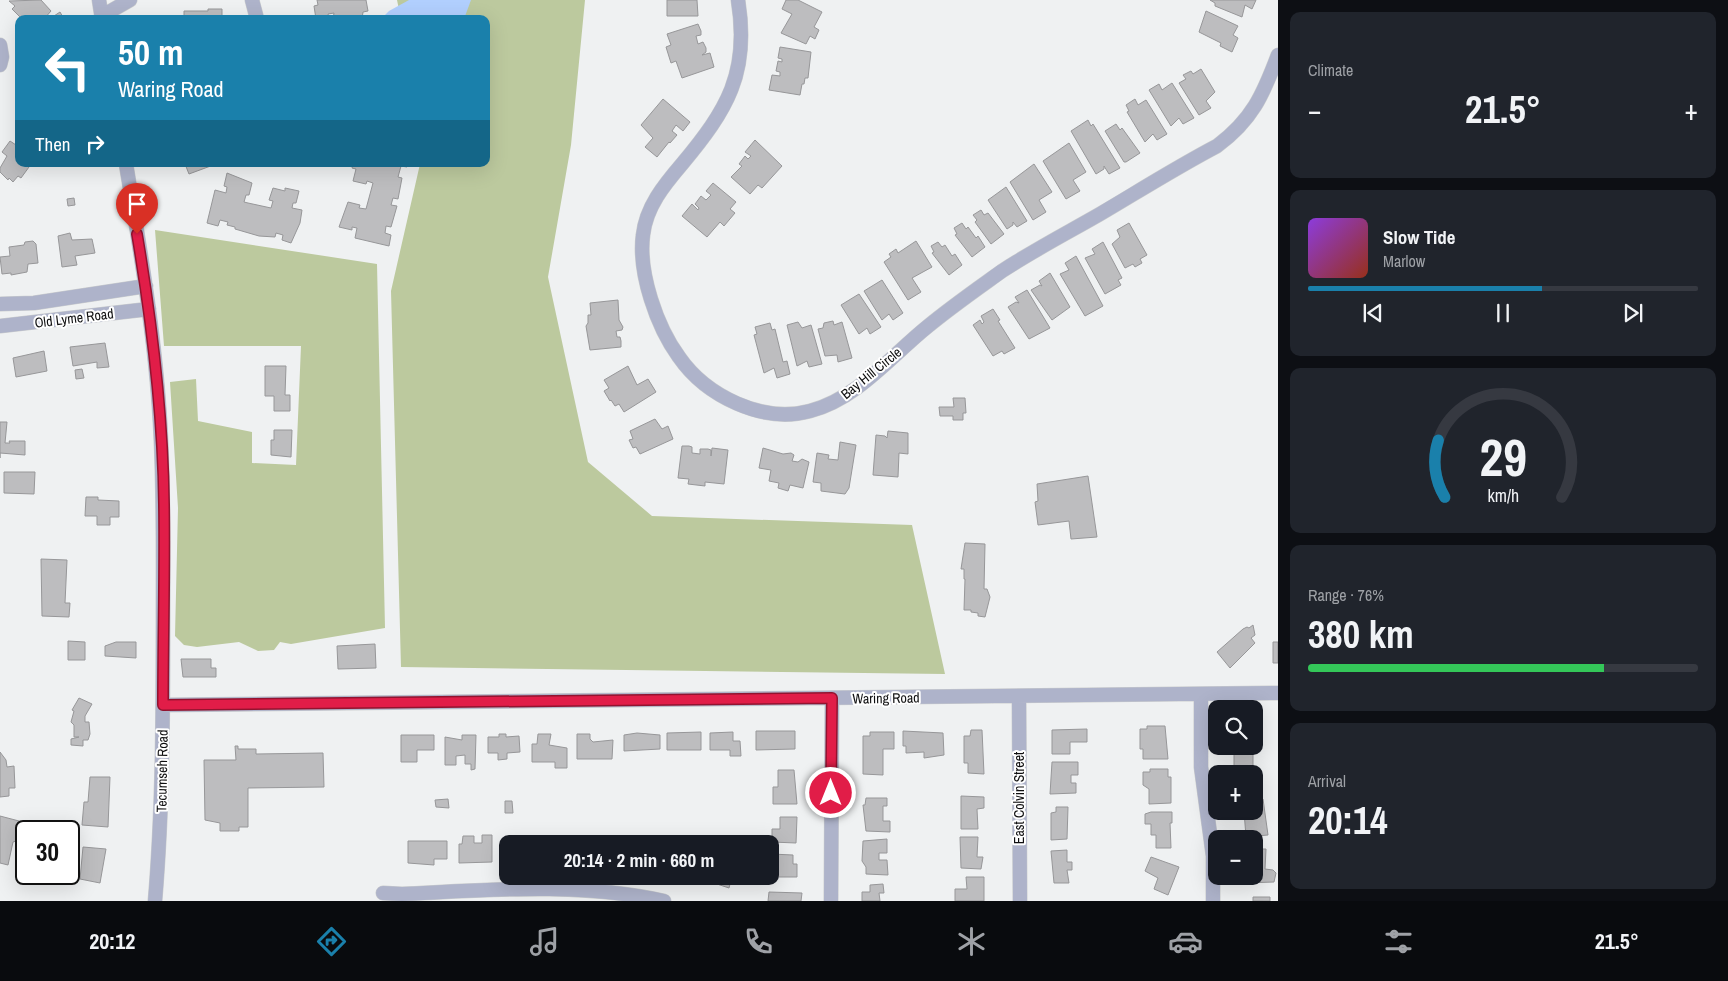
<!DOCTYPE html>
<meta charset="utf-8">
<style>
:root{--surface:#171b24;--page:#20242c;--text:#f1f3f6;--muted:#9ea1a6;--line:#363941;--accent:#1a80ab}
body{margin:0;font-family:"Archivo Narrow",sans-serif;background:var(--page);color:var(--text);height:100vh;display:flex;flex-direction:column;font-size:19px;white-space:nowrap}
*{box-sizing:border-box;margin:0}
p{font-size:16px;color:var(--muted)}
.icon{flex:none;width:28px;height:28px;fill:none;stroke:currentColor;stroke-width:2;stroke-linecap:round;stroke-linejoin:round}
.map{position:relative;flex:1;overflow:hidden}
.sheet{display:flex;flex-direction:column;gap:12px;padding:12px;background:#0d0f14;width:450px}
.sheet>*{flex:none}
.banner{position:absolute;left:15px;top:15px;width:475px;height:152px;border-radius:10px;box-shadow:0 5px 20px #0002;background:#1a80ab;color:#fff;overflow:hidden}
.buttons{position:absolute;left:1208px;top:700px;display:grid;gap:10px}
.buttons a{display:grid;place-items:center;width:55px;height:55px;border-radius:10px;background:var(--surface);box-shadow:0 5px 20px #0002;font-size:25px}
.speed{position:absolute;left:15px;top:820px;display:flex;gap:10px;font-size:25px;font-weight:700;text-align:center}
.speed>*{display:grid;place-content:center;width:65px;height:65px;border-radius:50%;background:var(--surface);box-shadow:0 5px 20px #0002;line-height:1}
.speed .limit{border:2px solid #111;border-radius:8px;background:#fff;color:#111}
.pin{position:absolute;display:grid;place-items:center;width:42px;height:42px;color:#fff;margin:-51px -21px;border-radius:50% 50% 50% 0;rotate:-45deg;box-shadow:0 0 5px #0007}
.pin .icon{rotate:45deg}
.me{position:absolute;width:55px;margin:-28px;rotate:0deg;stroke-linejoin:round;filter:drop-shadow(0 0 4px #0008)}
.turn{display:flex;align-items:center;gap:18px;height:105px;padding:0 20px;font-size:22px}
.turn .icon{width:65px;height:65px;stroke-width:2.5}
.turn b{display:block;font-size:35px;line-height:42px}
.then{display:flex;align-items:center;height:48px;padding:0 20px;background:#0003;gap:10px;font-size:19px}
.big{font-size:38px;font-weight:700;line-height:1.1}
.sheet .widget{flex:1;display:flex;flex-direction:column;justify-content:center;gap:8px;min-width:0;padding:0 18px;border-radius:10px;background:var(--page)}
.sheet .dial{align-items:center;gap:0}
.dial svg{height:130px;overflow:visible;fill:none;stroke:var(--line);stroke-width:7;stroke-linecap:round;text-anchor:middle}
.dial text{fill:var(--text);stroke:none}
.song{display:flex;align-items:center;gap:15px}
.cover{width:60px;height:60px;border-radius:8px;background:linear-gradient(135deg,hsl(270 70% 55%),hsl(10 70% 35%))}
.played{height:5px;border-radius:2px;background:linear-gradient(90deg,var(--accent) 60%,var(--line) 60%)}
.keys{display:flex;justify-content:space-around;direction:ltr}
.heat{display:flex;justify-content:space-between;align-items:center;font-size:28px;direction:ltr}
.charge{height:8px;border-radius:4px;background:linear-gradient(90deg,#34c759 76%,var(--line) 0)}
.trip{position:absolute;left:499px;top:835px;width:280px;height:50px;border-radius:10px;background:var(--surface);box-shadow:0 5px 20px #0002;font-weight:700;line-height:50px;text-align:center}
.menu{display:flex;height:80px;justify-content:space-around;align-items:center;background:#090b0e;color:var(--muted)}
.menu .icon{width:35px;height:35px}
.menu .selected{color:var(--accent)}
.menu b{font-size:22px;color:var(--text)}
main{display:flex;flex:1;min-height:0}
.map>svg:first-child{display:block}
</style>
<main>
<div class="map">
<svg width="1278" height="901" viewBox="0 0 1278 901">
<rect width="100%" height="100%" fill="#eff1f2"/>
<path fill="#bcc99e" d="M397,0H585L571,145L548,277L588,462L652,516L912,525L945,674L401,667L391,291L420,164H486V19H401Z
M155,230L377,264L385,628L291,644L280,642L274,650L258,651L239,642L197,647L184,645L175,636L178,508L170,382L196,379L198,421L252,432V463L296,465L301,346H164Z"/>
<path fill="#b1cffe" d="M409,0H471L464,19H381L389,11Z"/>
<path fill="#bdbdbf" stroke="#979799" d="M41,0L51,11L44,19H22L12,9L15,6L9,1Z
M317,0H366L368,11L363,12L362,19H333L334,13L328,14L329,18L316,19L314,6L318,5Z
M667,0H697L698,16H667Z
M786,0H798L822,12L814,27L819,30L815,39L810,36L806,44L781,33L792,14L782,9Z
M1210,0H1256L1252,9L1245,5L1242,17L1215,6V3Z
M208,9H222V19H184V11H208Z
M1206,11L1238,26L1233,35L1238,38L1232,52L1220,46L1221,43L1199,32Z
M60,12L64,19H56L54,16Z
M698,24L701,31V35L696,36L698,44L703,42L706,48V52L702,55L710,53L714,67L682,78L676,61L671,63L666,47L671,45L667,34Z
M780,47L811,52L808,78H805L804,84H802L800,95L769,90L772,75L780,76V72L776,71L778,61L782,62V59L778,58Z
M1201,69L1215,92L1206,101L1211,108L1199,115L1179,83L1186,79L1183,75L1191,71L1193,74Z
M1172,83L1194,118L1183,124L1179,118L1171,126L1149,90L1159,84L1162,90Z
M663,99L690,122L683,131L676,125L672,131L677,135L670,143L669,142L657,157L645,147L653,138L641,125Z
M1135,99L1138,105L1146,100L1167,134L1157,140L1153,134L1145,142L1127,112L1129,111L1126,105Z
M1088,120L1091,126L1093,124L1120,168L1109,174L1104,166V169L1096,174L1071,131Z
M1116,124L1120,130L1122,128L1140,153L1126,162H1124L1105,131Z
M755,140L782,166L762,188L758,185L750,194L731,177L742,166L739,164L745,156L748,159L751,156L745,152Z
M10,141L19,147V164H28L29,167L21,178L18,176L13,182L9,178L8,180L0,172V168L7,156L2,152Z
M1069,143L1086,172L1073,180L1080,191L1066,199L1043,161Z
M185,164H216L189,174Z
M353,164H408L407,167L401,166L398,177L402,178L398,199L393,198L391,205L397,206L391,227L386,226L385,233L391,235L389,246L355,238L357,228L352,227V230L339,227L348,202L360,205L359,208L366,209L373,183L367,181L366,184L353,181L356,169L352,168Z
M1034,164L1052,192L1039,200L1046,212L1033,220L1010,182Z
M227,173L252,183L249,195H246L244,202L248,203L271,208L273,201L269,200L273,188L285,191V188L299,191L296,203H293L292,208L302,210L300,223L291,243L282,240L283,235L276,233L275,237L259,236L235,229V227L227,225L228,222L220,220L218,226L207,223L215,190L226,193L227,187L224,186Z
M713,183L736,202L730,209L735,213L724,226L720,222L707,237L682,216L692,204L698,210L699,208L695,204L701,196L706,200L711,195L706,191Z
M1006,187L1027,221L1017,227L1013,222V225L1007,229L988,200Z
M74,198L75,205L68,206L67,199Z
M981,210L984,215L988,213L1004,234L991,244L975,222L977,220L973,215Z
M962,223L966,229L968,227L976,238L978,236L985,247L972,257L955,235L957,234L954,228Z
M1129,223L1147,255L1140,259L1142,263L1135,267L1133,264L1125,268L1112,244L1120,237L1117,230Z
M70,233L72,240L92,239L95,253L75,256L77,265L62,267L58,236Z
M33,241L36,244L38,263L28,264L27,272L11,275V273L2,274L0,257L10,256L9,247L24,245L25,242Z
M916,241L932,267L912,278L921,292L908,300L884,262L891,257L889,254L896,249L898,253Z
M938,242L942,247L945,245L952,256L955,254L962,265L949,275L932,253L934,252L931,246Z
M1103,242L1122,278L1118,280L1121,285L1105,294L1085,258L1095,254L1092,249Z
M1076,256L1103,306L1085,316L1060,274L1069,270L1065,263Z
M1050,273L1070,307L1052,320L1031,290L1040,285L1042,286L1039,281Z
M882,280L903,313L893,320L889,314L882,320L864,291Z
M1027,290L1050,328L1029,339L1008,307L1016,302L1019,303L1015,297Z
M859,294L881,327L870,334L867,328L859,334L841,305Z
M618,300L619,320L623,327L622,330L616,331L617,337H620L621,341V347L590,350L586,326L588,323V315H591L590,303Z
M993,309L1000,320L998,321L1015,348L1004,354L1002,351L993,356L973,325L980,320L982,324L984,322L981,316Z
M833,321L834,325L842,322L852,358L838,362L837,355L825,356L818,329L823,328L824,323Z
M798,322L802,328L811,325L822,364L809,367L807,361L797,366L787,325Z
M770,323L772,330L775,329L783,362L787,361L790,374L777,378L774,368L764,373L754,335L757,334L755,327Z
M105,343L109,367L97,368V362L73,366L70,347Z
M44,351L47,371L16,377L13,358Z
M265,366H286L285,395H290V411H274V396H265Z
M628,366L637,385L648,379L656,392L624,412L619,404L615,406L611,400L610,401L604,391L609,388L604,380Z
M82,369L84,378L76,379L75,370Z
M953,398H965L966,413H963V420H953V416H940L939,407H954Z
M655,419L662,429L668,426L673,439L640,454L636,447L633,448L629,440L633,439L630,431Z
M0,422H7L5,443H10L9,441H25V455L0,453V458Z
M274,430H292L291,457L271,455V440H274Z
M888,431L908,433V454L899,453L898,477L873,475L876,435L885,436L887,438Z
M840,442L856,445L849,488L845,494L821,491V483L813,482L817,453L829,455L828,459L838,460Z
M682,446H689L692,447V453L700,454V449H708L711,450V456L712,448L728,450L724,484L705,482V486L688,484L689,479L678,478Z
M763,448L783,454L791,453L794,455L792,461L798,462L802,459L809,462L803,488L790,485L788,491L778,488L779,483L769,481L771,470L759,468Z
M4,472H35L34,494L4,493Z
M1088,476L1097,537L1071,539L1069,521L1038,525L1035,502L1038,501L1037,484Z
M86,497H98V500L119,501V517H110V525H97V516H85Z
M965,543L985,544L984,589H987L990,597L985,617L978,616V613L971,612V610H964L965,579H964V569H961Z
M41,559L67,560L65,603H70L69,617L42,616Z
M1253,625L1255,635L1251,638L1255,643L1230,668L1217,652L1243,629L1247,627L1249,628Z
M68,641L85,642V660H68Z
M116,642H136V658L105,656V646Z
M1273,642H1278V663H1273Z
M375,644L376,668L338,669L337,646Z
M181,659H211V668H216V677H183Z
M79,698L92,704L85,716V722H89L90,734L88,740H83V746L71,745V739L79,737H74V725L71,722L74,711L72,710Z
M1147,726H1165L1168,759H1143V749H1140V729H1147Z
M1087,729V742H1070V754H1052V730Z
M971,730H982L984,774L968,773V763H964V736H970Z
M756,731H795V749L756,750Z
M903,731L943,733L944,755L924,758V752L906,753V746H903Z
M701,732V750H667V733Z
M733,732V741H740L741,756H730V750H710V733Z
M870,732H894V749H883V775L863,774V736H870Z
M637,733L660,735V749L624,751V735Z
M499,734H506V737L519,736L520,752L507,753V759L498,760V753H488V737H499Z
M538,734H551L549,745L567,748V768H555V762H532V744H537Z
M577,734H590V739L593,742L613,740L612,759H577Z
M401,735H434V750H417V762H401Z
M462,735H476L475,769L471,770V764H465V755L456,756V765H445V737L462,740Z
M235,746H238V749H256V754L323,753L324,787L248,788V827H239V831H220V823L205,820L204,760H236Z
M1234,746H1253V767H1234Z
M0,752L6,760L7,767L14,766L15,788H9V796L0,797Z
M1052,762H1078V775H1071V783H1076V793L1050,794Z
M1150,769H1168V777H1171V803L1149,804V789L1143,785V772H1150Z
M778,770H794L797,804H773V787H778Z
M90,777H110L108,827L82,825L84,802H88Z
M961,796L984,797V808L977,809L978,829H961Z
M866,798H887V806H883V821H890V832L866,831L863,805H865Z
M448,799L449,808L436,807L435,800Z
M1263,799L1268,835L1246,837L1244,811H1254V800Z
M505,801H512L513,813H505Z
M1056,807H1068L1067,839L1051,840V813L1056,812Z
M1151,812H1172V823H1170L1171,848H1156V835H1151V824H1145V814Z
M0,816L19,821L16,841L13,842L8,865L0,863Z
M780,817H797L796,843L772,842V829H780Z
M482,835H492V862L459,863V844H462L463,836H474V843H482Z
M569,837H588L589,844H569Z
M960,837H978L977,857H983L981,869L961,868Z
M531,838V844H508V866H506V839Z
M887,839V853H879V860H887L888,875L866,874V867L862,861L863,841Z
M408,841H447V859H434V865L408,863Z
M83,847L106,849L100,883L80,879Z
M1254,849H1266L1265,869L1273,870L1276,873L1274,882L1245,883L1246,876H1254Z
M1067,850V862H1072V870H1067L1069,883H1054L1051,851Z
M771,854L793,855V864H797V877H777V861H771Z
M1151,857L1179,867L1168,895L1154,889L1158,878L1145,871Z
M693,876H732L729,888Z
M966,877H984V901H955V889H967Z
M883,884L884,893H879L880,901H862V892H870V885Z
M769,892L802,893L801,901H768Z
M1253,897H1270V901H1253Z"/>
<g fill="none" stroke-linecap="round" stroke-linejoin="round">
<defs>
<path id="minor" d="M99,0L102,19
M252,0L257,19
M738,0C750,73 727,110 682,164C664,185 646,207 643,235C638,273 657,327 679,357C706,396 763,424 810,411C857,399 891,356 927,327C951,307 977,289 1002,271C1034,250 1067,233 1100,214C1139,191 1177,167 1217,146C1252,120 1263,95 1278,55
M102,16L130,0
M0,45L2,57L0,65
M126,164C140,249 155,335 160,422C164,486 163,550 163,614C163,710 163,806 155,901
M0,304L34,303L146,286
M0,326L149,309
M1201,694V767L1213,856V901
M1019,696L1020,901
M163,705L1278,693
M383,893L402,894C488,890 579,882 664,901
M831,901L832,698"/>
</defs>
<use href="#minor" stroke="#cbcdce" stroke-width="15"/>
<use href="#minor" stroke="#aeb3ca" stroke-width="14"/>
</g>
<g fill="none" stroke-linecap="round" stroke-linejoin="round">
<defs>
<path id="route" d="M137,234C152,323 163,414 164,504C165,571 163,638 163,705L832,698L831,793"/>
</defs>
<use href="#route" stroke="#92132f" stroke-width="12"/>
<use href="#route" stroke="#e11d48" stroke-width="9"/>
</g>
<g text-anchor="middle" stroke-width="4" stroke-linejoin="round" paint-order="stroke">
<g font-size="14" fill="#0f0f10" stroke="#fff">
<text transform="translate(74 318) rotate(-7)" y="5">Old Lyme Road</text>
<text transform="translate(871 373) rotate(-39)" y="5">Bay Hill Circle</text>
<text transform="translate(886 698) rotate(-1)" y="5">Waring Road</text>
<text transform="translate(162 771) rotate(-89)" y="5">Tecumseh Road</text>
<text transform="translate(1019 798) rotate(-90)" y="5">East Colvin Street</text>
</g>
</g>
</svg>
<div class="buttons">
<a><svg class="icon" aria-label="search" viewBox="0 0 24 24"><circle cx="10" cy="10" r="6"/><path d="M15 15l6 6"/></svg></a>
<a>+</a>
<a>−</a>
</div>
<div class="speed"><div class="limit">30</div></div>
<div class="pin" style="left:137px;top:234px;background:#d93025"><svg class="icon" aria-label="arrive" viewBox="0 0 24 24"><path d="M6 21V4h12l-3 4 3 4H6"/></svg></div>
<svg class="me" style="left:831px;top:793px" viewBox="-20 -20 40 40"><circle r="17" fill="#e11d48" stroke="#fff" stroke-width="3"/><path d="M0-11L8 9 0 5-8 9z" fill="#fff"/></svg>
<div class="trip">20:14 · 2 min · 660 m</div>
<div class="banner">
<div class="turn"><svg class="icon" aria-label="left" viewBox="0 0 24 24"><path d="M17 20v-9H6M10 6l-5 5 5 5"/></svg><div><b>50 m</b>Waring Road</div></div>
<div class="then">Then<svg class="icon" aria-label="right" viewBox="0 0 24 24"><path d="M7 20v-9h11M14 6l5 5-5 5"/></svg></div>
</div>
</div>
<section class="sheet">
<div class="widget"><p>Climate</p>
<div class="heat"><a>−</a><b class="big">21.5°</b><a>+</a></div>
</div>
<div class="widget">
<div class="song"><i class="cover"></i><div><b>Slow Tide</b><p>Marlow</p></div></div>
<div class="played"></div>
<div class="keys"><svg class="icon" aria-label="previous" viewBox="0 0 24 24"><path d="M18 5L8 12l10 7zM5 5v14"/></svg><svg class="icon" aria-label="pause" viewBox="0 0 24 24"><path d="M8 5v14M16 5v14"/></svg><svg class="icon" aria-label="next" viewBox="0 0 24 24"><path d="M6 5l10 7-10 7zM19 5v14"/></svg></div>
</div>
<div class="widget dial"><svg viewBox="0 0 100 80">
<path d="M14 69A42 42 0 1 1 86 69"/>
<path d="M14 69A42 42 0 0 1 10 34" stroke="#1a80ab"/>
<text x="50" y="56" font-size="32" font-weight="700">29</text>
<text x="50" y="72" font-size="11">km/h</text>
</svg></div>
<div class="widget"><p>Range · 76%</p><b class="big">380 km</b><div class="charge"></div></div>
<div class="widget"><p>Arrival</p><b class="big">20:14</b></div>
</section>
</main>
<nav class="menu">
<b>20:12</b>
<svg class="icon selected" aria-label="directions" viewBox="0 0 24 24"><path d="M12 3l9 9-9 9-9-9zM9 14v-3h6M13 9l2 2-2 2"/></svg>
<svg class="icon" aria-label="music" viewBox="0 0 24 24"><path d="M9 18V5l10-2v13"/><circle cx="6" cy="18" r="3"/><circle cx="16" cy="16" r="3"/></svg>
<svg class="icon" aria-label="phone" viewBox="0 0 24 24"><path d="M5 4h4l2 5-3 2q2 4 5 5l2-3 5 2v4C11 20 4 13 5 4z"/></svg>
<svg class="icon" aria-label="climate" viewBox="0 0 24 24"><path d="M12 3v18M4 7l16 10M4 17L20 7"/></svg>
<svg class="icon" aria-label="car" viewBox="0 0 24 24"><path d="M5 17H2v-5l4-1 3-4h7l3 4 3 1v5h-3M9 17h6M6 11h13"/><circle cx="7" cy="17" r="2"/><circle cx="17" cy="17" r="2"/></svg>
<svg class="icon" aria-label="filters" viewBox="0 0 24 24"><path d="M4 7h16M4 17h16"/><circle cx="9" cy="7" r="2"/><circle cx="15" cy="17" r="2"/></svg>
<b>21.5°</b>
</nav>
